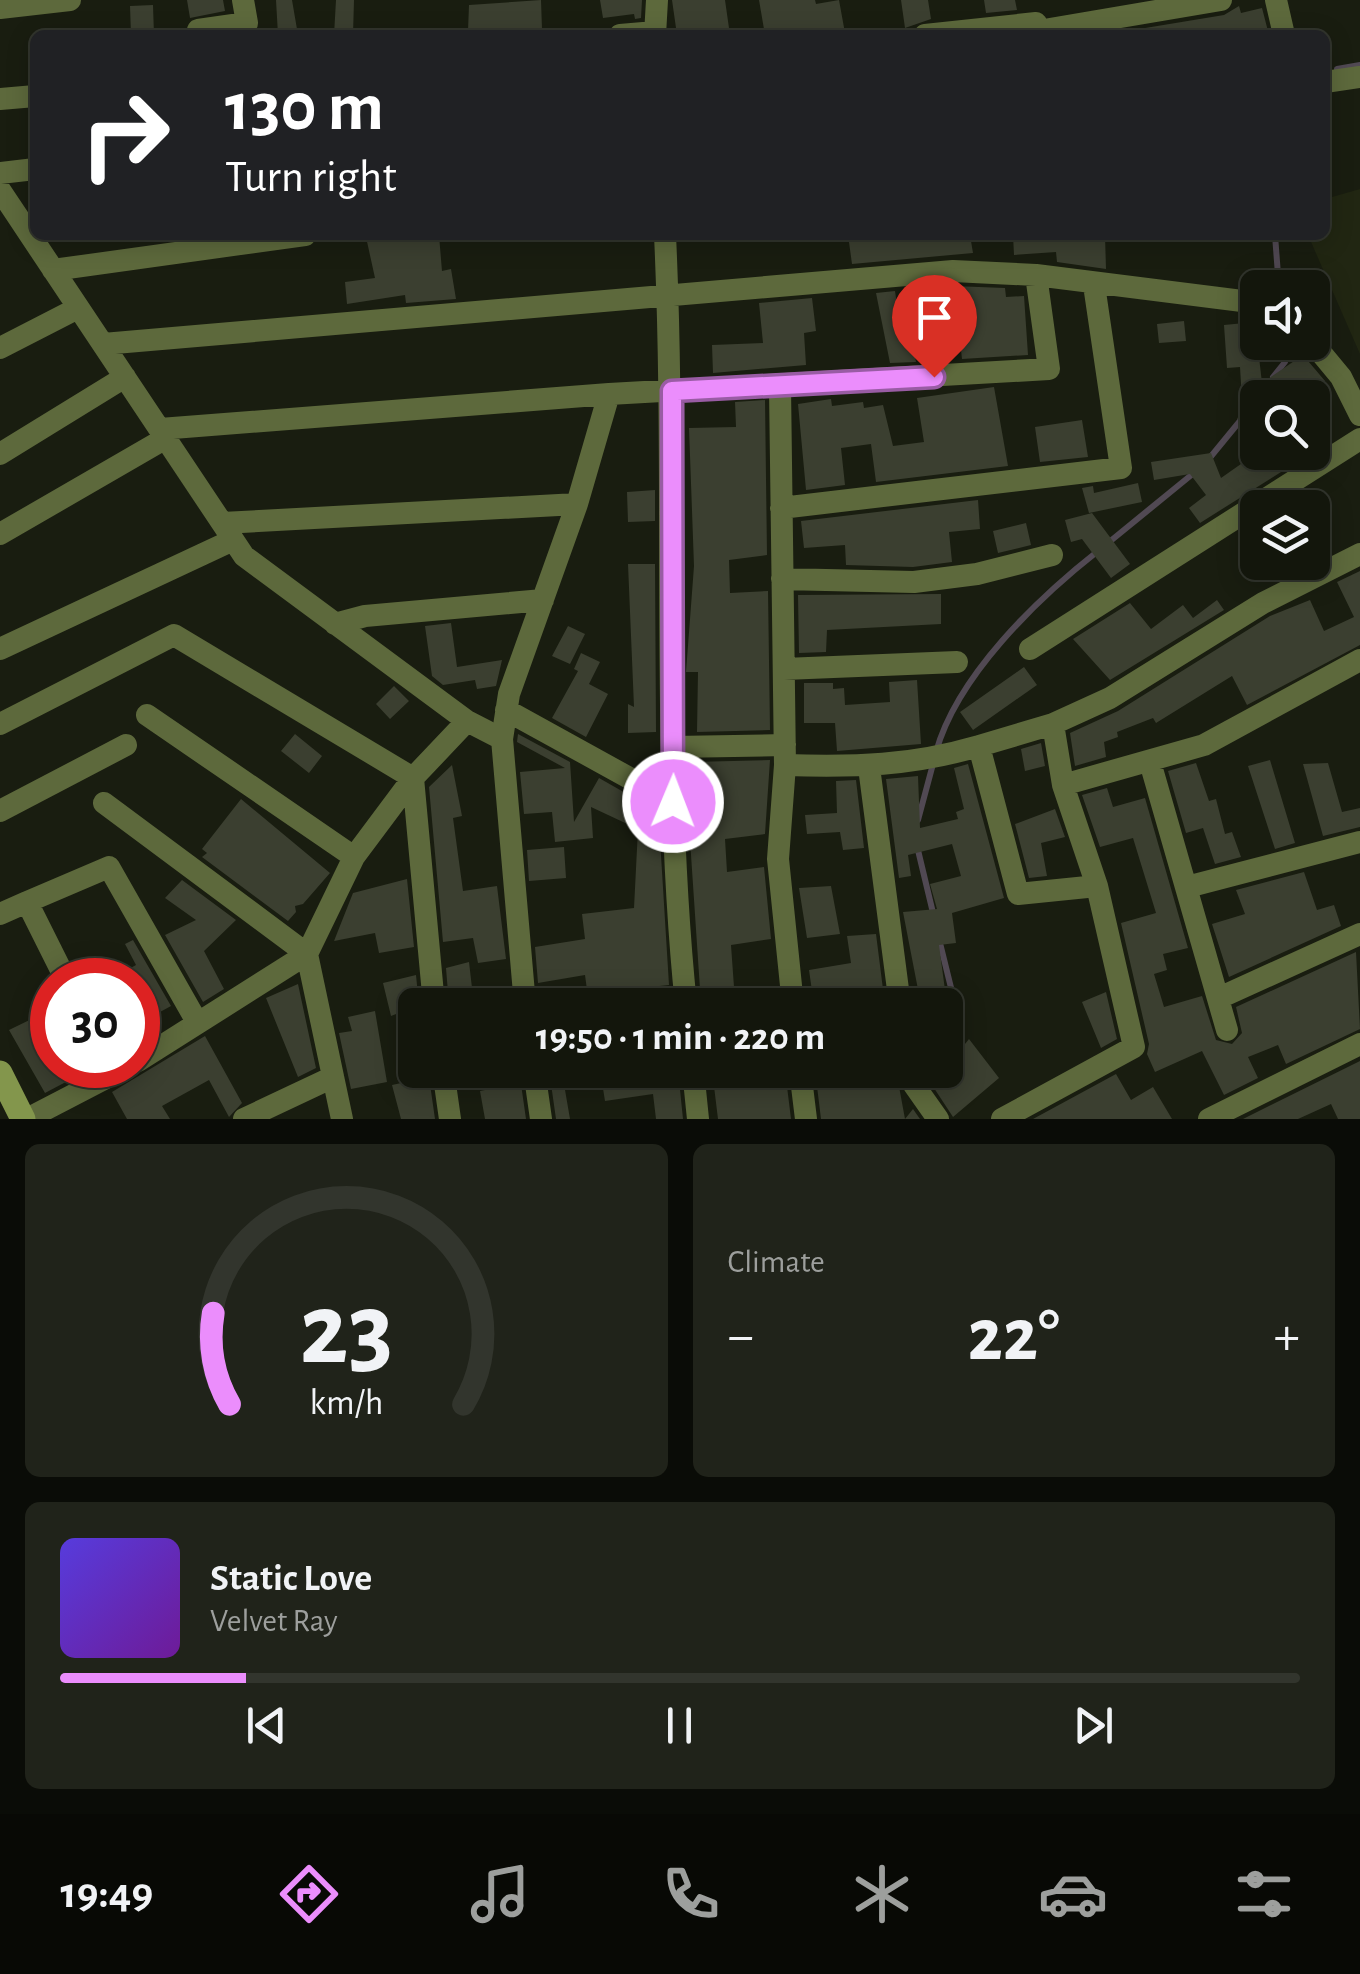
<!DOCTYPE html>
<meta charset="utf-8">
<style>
:root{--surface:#13160c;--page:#20231a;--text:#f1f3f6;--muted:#9d9f9d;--line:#32352d;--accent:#eb8dfc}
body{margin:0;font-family:"Alegreya Sans",sans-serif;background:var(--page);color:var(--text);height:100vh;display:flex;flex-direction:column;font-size:38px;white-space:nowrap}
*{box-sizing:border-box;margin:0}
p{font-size:32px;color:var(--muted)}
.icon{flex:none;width:55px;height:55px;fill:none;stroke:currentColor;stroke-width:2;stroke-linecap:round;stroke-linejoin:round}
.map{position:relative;height:1119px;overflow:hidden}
.panel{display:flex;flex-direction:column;gap:25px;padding:25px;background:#0a0c07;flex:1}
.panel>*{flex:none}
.banner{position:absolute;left:30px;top:30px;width:1300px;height:210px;border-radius:15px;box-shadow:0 5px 25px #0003,0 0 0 2px var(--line);background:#202124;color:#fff;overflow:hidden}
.buttons{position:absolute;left:1240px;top:270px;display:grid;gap:20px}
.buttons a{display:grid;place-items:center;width:90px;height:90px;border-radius:15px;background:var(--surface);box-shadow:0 5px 25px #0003,0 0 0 2px var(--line);font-size:50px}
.speed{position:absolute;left:30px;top:958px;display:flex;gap:20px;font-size:50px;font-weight:700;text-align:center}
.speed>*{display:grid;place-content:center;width:130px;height:130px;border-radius:50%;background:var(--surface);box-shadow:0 5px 25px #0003,0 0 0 2px var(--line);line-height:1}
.speed .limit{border:15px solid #d22;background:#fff;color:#111}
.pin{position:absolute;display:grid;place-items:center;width:85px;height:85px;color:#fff;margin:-102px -42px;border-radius:50% 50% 50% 0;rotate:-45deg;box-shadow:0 0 10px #0007}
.pin .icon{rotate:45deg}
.me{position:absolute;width:110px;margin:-55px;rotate:1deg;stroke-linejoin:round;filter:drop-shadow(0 0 8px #0008)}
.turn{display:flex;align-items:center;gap:35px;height:210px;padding:0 30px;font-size:45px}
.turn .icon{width:130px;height:130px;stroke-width:2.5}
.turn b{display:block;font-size:70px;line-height:85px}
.big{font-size:75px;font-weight:600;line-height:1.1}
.panel .tile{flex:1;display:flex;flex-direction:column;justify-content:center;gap:15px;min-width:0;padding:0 35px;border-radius:15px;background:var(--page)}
.panel .dial{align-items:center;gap:0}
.dial svg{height:260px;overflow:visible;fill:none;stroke:var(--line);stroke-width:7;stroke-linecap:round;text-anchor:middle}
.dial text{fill:var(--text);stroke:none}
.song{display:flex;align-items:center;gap:30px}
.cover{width:120px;height:120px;border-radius:15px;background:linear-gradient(135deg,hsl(250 70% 55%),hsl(280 70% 35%))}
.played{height:10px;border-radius:5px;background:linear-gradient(90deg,var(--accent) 15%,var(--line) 15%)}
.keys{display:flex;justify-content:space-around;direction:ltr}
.heat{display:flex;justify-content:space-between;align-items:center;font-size:55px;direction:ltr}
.panel .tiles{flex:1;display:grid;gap:25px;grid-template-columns:1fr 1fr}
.tile:last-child{grid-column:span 2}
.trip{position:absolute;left:398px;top:988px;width:565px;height:100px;border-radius:15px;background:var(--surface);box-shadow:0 5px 25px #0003,0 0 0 2px var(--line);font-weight:600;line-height:100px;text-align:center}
.tab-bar{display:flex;height:160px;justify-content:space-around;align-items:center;background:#080905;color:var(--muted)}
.tab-bar .icon{width:70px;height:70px}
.tab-bar .selected{color:var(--accent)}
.tab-bar b{font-size:45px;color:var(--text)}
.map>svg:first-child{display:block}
</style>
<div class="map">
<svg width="1360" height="1119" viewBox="0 0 1360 1119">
<rect width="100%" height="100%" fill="#191d10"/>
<path fill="#212612" d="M1360,189V354L1308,235H1325V199Z"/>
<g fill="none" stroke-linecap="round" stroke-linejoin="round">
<path stroke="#514953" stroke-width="6" d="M1337,69L1360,65
M1275,235L1279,288
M1273,377L1285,362L1283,342
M1208,460L1258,399
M1108,543L1195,472
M936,752C957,676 1037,599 1098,551
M918,820L933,764
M917,846L934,917
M939,939L957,1012L959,1059"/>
</g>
<path fill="#3b3f30" d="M187,0H223L225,11L190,18Z
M276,0H292L298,35H278Z
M336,0H354L353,35H334Z
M541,0L542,29L468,31L469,5Z
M600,0H642L641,18L635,19L634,14L603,18Z
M672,0H725L730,35H677Z
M759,0H815L816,4L839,0L845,33L765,35Z
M901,0H928L931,19L905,28Z
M984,0H1015L1017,10L986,13Z
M153,5L154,35H131L130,6Z
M1239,6L1241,13L1262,8L1269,35H1128L1127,31L1224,15Z
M439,235L442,271L451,269L456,299L406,303L405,295L347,304L345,282L375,278L366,237Z
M848,235H970L973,253L852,264Z
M1013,235H1105L1106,269L1057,262L1056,252L1014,255Z
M953,286L1005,288L1006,297L1024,296L1028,355L962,359L958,324L940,327L934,288Z
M895,291L901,331L911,330L916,362L890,363L876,293Z
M812,298L816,331L804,333L806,365L713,373L712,345L763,343L759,303Z
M1184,321L1186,341L1159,343L1157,324Z
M1255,322L1262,383L1303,355L1325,381L1301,398L1242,400L1240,367L1227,368L1224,325Z
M994,387L1008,466L876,482L871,444L841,448L845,485L806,490L798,404L831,399L832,406L863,402L864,408L883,405L893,446L924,442L917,398Z
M765,400L767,555L729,560L730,593L768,591L770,730L697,732L698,672H686L694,566L689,428L736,427L735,402Z
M1258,411V447L1237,418Z
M1082,420L1088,457L1040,462L1035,427Z
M1258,452H1295L1300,460L1200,523L1189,508L1206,495L1190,474L1154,480L1151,462L1211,453L1221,478Z
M1138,483L1142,502L1089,513L1082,488L1093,486L1094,493Z
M655,490V521L628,522L627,492Z
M1305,492L1313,508H1282L1281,507Z
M978,500L980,529L949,532L952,562L913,567L846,565L845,545L804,548L801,521Z
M1092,513L1130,564L1111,578L1082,539L1071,542L1065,520Z
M1026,523L1031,545L998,553L993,531Z
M628,564H655L656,732L628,733V704L634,707Z
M1360,571V645L1247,705L1232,676L1156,723L1153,718L1117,732L1118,737L1104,742L1106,757L1075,766L1070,733L1118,711L1270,616L1310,600L1324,631L1354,617L1337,582Z
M941,594V624L827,630L826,652L799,653L798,595Z
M1217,600L1224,610L1110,680L1073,639L1130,603L1151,629L1183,605L1193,618Z
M451,623L457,667L502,660L496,686L477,689L475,680L443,685L432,676L425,626Z
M568,626L585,634L570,664L552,656Z
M581,653L600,662L589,684L608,694L586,737L552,718L578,671L574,669Z
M1024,667L1037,685L973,730L960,712Z
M917,680L921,744L837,751L835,723H804V683H833V689L844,688L845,705L890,702L889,682Z
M394,686L409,701L390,719L376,704Z
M295,734L322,756L309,773L281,751Z
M518,734L570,762L574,822L599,778L650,807L642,822L659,823L669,985L613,991L615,1005H589L585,975L538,983L535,947L585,939L582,914L634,908L638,829L591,807L593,838L555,842L552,812L524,814L520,772L565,768L517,742Z
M1041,743L1045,766L1025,771L1021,749Z
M770,760L765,834L725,839L727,872L764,867L771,939L731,945L735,1001L701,1004L689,825L691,762Z
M1270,760L1295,843L1275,849L1248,766Z
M1196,763L1209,801L1216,799L1225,834L1232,832L1241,857L1215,864L1203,828L1186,833L1168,771Z
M1328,763L1342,812L1360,808V827L1323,836L1303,764Z
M968,764L1004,898L952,913L956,943L939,945L947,1005H921L903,912L937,909L930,884L961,876L952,844L908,855L911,876L899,878L886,779L918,776L920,828L958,819L956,812L964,809L954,768Z
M452,765L462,816L453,818L463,891L497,886L506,959L478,963L473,938L443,942L429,787Z
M856,780L864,848L843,850L840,832L807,834L805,815L837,813L836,781Z
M1107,788L1113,807L1145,798L1188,948L1163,954L1167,970L1154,974L1164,1007L1202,996L1216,1040L1232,1044L1242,1033L1236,1007L1356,952L1360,1029L1286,1064L1278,1045L1248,1057L1258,1078L1224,1095L1202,1051L1155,1072L1147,1054L1149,1044L1121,923L1156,913L1133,838L1100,847L1082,795Z
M241,799L330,873L303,904L295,906L296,912L288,921L202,857L207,853L202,849Z
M1055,809L1065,837L1041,843L1047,876L1029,878L1015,824Z
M564,847L566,878L529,881L527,850Z
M1304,872L1317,910L1334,905L1341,926L1229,977L1212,924L1245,914L1236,890Z
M407,879L414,947L379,953L375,933L334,941L353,893Z
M182,880L236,920L204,951L224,989L203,1002L165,935L196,920L165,898Z
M831,886L840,934L807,938L799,888Z
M876,934L885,1005H814L809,970L851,963L847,936Z
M133,940L171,1006L140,1023L147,1038L138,1044V980H132L127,970L136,965L125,944Z
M469,962L474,1005H449L446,968Z
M416,975L419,1005L391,1016L383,983Z
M298,984L316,1068L298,1077L266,998Z
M1106,992L1117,1039L1101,1048L1082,1002Z
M52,1009V1065H98L45,1093L9,1030Z
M375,1011L387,1082L351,1089L339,1033L352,1031L348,1017Z
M205,1036L242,1103L229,1117L209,1080L162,1106L170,1119H127L112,1092Z
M969,1039L999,1078L953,1117L932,1085Z
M1360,1061V1119H1338L1331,1104L1298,1119H1243Z
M483,1070H519L526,1119H485L480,1091L485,1090Z
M549,1070H594L595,1078L564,1084L570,1119H556Z
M600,1070H678L683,1119H656L653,1094L605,1101Z
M712,1070H785L791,1119H718Z
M815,1070H896L905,1119L913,1109L920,1119H821Z
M1116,1074L1131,1100L1153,1087L1172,1119H1033Z
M429,1077L435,1119H401L392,1085Z"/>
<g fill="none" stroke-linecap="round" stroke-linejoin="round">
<path stroke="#5d693c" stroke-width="22" d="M1276,0L1284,35
M0,8L70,0
M1038,31L1221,0
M199,35L198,30L247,23L243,0
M620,35L655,32
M655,35L657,0
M925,35L1036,23L1039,35
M1325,82L1360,77
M0,99L35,96
M0,173L35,169
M0,190L244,556L467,721L502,739L509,694L577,504L609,394L1049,369L1036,275
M665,235C677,490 660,752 686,1005
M53,270L305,235
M1312,342L1341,377L1360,415
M103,344L953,271L1036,275L1258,303
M0,348L78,308
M780,387L785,765L778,859L793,1005
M160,429L609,394
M0,454L125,377
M781,508L1121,468L1094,285
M222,523L577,504
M0,534L166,438
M782,579L914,582L977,574L1052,555
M335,624L365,616L543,600
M0,649L233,540
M1030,649L1360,439
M784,669L957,662
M506,710L673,802
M147,715L354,857
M0,724L174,635L413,778L467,721
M502,739L525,1005
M674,747L785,745
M1150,762L1227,1030
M785,765C856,767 910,766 979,746
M869,767L900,1005
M413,778L434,1005
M1063,785L1204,745L1360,660
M104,803L307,954L138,1061
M0,811L126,745
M1097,886L1018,894L979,746L1053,724L1110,698L1263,603L1360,554
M1187,887L1360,842
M27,902L109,867L197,1022
M0,914L27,902L66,980
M1219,998L1360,934
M443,1070L450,1119
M534,1070L541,1119
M693,1070L698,1119
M800,1070L806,1119
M911,1070L914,1085L938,1119
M27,1119L131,1065
M244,1119L333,1077
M342,1119L307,954L354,857L413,778
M1002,1119L1134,1047L1097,886L1063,785L1053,724
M1209,1119L1360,1044"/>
<path stroke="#83964c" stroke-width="25" d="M0,1073L23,1119"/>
</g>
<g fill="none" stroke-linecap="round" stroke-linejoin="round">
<defs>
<path id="route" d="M673,802L672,391L934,377"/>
</defs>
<use href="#route" stroke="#995ca4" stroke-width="25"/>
<use href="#route" stroke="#eb8dfc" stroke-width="18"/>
</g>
</svg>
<div class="buttons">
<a><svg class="icon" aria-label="sound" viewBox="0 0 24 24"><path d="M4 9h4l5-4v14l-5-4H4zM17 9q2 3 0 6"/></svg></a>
<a><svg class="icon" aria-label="search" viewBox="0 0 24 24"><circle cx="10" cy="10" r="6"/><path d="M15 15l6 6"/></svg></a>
<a><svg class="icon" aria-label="layers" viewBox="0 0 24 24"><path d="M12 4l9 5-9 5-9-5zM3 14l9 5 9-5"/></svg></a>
</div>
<div class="speed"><div class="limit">30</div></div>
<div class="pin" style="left:934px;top:377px;background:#d93025"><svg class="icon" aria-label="arrive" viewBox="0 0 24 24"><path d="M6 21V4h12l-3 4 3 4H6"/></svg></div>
<svg class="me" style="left:673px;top:802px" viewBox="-20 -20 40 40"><circle r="17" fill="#eb8dfc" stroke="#fff" stroke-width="3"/><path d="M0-11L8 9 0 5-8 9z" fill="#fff"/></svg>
<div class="trip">19:50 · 1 min · 220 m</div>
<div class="banner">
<div class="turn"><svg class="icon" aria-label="right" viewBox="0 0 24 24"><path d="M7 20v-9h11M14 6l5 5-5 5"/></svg><div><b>130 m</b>Turn right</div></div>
</div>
</div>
<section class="panel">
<div class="tiles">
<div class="tile dial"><svg viewBox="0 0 100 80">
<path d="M14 69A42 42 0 1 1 86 69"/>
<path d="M14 69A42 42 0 0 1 9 41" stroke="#eb8dfc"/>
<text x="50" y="56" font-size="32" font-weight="700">23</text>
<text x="50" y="72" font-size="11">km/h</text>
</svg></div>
<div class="tile"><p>Climate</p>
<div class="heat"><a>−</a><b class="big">22°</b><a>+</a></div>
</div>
<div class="tile">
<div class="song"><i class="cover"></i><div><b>Static Love</b><p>Velvet Ray</p></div></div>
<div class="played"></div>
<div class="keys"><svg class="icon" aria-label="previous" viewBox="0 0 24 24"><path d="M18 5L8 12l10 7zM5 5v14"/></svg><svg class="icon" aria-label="pause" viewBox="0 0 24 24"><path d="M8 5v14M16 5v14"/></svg><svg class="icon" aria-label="next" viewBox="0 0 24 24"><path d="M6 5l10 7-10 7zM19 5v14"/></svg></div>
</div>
</div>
</section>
<nav class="tab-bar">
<b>19:49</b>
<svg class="icon selected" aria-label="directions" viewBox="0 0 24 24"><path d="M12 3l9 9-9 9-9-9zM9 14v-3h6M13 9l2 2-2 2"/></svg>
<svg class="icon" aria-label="music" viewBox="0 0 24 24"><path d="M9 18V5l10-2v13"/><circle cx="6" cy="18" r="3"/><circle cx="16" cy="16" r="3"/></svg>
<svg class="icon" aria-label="phone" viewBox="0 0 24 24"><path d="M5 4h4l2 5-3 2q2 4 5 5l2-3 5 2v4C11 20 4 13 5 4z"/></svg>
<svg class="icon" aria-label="climate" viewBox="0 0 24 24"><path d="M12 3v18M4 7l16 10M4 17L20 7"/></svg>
<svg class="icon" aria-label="car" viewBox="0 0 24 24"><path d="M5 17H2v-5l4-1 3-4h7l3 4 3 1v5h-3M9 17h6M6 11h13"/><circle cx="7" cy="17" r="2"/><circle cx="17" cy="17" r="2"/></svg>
<svg class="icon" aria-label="filters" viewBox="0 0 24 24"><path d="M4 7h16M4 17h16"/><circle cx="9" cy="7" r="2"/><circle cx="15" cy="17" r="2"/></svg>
</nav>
